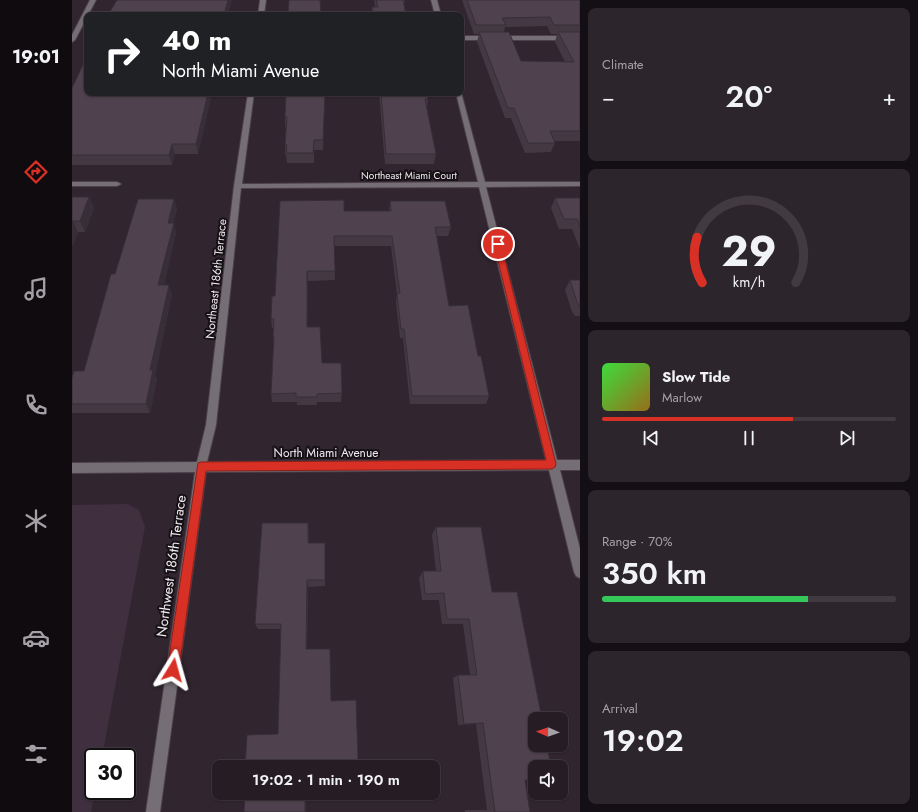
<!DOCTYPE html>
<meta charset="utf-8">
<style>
:root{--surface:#251c24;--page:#2d252c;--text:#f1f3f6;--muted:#a3a1a6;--line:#423a41;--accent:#d93025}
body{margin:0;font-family:Jost,sans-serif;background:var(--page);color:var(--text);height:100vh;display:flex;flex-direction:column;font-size:15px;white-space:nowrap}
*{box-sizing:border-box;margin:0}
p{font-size:13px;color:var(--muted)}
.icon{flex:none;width:22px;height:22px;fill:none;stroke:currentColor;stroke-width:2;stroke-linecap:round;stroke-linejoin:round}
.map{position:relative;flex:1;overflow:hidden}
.side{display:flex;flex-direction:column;gap:8px;padding:8px;background:#140f14;width:338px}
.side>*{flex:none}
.hud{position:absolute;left:12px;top:12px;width:380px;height:84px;border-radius:8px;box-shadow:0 1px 3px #0004,0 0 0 1px var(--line);background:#202124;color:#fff;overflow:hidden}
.needle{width:26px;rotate:272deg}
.tools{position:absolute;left:456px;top:712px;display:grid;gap:8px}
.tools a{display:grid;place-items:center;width:40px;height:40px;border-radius:8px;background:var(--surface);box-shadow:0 1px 3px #0004,0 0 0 1px var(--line);font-size:20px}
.speed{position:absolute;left:12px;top:748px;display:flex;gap:8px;font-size:20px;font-weight:700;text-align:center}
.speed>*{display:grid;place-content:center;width:52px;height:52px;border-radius:50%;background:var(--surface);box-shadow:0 1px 3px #0004,0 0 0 1px var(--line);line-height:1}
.speed .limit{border:2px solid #111;border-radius:6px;background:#fff;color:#111}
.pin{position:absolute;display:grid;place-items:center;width:34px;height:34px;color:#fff;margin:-17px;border:2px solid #fff;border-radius:50%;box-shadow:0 1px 4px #0007}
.me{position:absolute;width:44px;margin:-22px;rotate:8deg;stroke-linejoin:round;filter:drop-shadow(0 0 3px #0008)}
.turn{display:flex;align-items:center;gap:14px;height:84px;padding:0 12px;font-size:18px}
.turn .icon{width:52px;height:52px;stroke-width:2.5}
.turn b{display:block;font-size:28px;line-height:34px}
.big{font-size:30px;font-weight:600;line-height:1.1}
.side .tile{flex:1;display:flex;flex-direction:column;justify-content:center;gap:6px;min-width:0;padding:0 14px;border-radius:8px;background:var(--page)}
.side .dial{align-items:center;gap:0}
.dial svg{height:104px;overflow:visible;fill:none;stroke:var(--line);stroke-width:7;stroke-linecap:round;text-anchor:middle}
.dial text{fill:var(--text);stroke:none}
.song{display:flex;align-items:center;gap:12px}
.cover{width:48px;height:48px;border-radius:6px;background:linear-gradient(135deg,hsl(120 70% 55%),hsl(40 70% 35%))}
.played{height:4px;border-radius:2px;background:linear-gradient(90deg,var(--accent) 65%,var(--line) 65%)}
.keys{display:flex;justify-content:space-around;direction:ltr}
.heat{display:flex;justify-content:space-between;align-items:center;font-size:22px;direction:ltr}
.charge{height:6px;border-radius:3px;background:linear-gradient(90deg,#34c759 70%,var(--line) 0)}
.trip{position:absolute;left:140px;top:760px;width:228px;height:40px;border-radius:8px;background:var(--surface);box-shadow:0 1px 3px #0004,0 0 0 1px var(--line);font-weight:600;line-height:40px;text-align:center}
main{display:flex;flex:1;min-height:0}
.dock{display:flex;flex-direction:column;width:72px;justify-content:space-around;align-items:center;background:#0f0b0e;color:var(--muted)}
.dock .icon{width:28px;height:28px}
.dock .active{color:var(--accent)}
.dock b{font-size:18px;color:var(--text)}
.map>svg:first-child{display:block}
</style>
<main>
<nav class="dock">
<b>19:01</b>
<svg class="icon active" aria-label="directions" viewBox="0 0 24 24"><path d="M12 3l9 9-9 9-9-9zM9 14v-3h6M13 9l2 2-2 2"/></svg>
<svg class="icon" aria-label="music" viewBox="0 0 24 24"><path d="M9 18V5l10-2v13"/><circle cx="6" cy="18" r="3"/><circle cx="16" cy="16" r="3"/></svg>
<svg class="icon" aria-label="phone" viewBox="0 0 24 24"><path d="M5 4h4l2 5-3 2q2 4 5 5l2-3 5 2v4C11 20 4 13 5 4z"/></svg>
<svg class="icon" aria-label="climate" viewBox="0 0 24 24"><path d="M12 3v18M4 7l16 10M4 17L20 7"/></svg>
<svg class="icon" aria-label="car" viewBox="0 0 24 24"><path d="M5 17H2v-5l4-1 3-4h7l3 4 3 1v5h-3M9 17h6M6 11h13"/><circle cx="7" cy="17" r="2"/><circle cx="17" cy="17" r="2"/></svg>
<svg class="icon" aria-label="filters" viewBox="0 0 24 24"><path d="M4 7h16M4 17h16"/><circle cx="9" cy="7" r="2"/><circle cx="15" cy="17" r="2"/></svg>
</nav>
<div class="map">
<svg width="508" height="812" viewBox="0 0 508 812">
<rect width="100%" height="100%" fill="#312530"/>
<path fill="#3f2f3f" d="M56,504L67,510L73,527L30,757H21V791H23L19,812H0V505Z"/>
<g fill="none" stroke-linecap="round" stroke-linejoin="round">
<defs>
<path id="minor" d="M18,0H24L3,40L0,42V35Z
M188,0H194L192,15H186Z
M359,0H365L369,15H363Z
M389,36H508V40H389Z
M389,92L413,182H508V186L414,187L485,460H508V470H488L508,549V578L504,576L502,572L477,470L134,472L88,812H74L123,472L0,473V463L125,462L134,425L162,186L176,93H182L170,184L406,182L384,93H389ZM407,187L474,460L135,462L144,425L169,188Z
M0,182H45L49,184L45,186H0Z"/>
</defs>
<use href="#minor" stroke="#4c404b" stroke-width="2"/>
<use href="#minor" fill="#756f75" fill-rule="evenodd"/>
</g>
<path fill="#443943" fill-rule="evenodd" d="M302,0H333L332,5L334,15H299L300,7H303Z
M390,0H508V141H482L483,143L479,152L453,153L439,118H433L405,42L407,34H402ZM475,26L479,34H485L483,42L493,62L449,61L432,32L433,27Z
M0,88L140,93L126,154H103L100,165H0Z
M214,93H253L251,150H242V163H215L214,155H213V145L214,127H213V117Z
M307,93H354L356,99L355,108L364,154L362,164H313Z
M0,197H17L22,208L13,232H6L1,245H0Z
M483,198H508V249L500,229H487L479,208Z
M102,199L105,209L101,223L104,233L92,285L100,294L83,375L85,379L78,413H0V378L12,371L43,274Z
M318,201L379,227L376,236H365L377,306L406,356L417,396L414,404H338L331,338H328L324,303L325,294L319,246H262L263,280L236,281L235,327L250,363L270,393L269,402H245V405H225V402H200L199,394L202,343L201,336L202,328H200L199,319L203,296L272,211H317Z
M498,280H508V316H503L500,312L493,290Z
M236,523L237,543H253V586L236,587L235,649L259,701L173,767L206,734L209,629H186L183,624Z
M364,527H409L458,812H393V810H415L404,724L386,725L381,678L386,675H398L391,624H370L367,600H350L347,578L351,571H364L360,535Z"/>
<path fill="#372e37" d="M156,0H160L156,15H152Z
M136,93H140L126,154L124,144Z
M253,93L251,150V140Z
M100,144L103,154L100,165L97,155Z
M17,197L22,208L13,232L8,221Z
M102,199L105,209L99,233L96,223Z
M1,221L6,232L1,245L0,244V223Z
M102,223L104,233L90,294L86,285Z
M235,271L236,281L235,336Z
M97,285L100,294L83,375L85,379L78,413L74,404L78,370Z
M235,580L236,587L235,654L234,649Z
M234,793V812H233V794Z"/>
<path fill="#4f424e" stroke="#372e37" d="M45,0H156L152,15H36Z
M217,0H248L249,15H218V13H216Z
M304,0H331L334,15H301L300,7H306Z
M395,0H508V25H482L478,17L430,18L434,25H404Z
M407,32H437L449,61L502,62L486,32H508V131H478L483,143H456L442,108H436Z
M15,56V93H136L124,144H100L97,155H0V88Z
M214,93H253L251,140H242L241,153H214L215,145H213L215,117H213Z
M309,93H354L356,99H353L364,154H314Z
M0,197H17L8,221H1L0,223Z
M483,198H508V227L505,219H492Z
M66,199H102L96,223H102L86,285H97L78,370H81L74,404H0V378L2,371H12L39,274H43Z
M272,200V211H319L318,201H373L379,227H363L377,306L396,305L406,356H409L417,396H340L332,329H329L325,294L328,293L320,236H262L263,271H235V327H248L250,363H269L270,393L245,394V397H224V393L199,394L202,336H201L202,319H199L200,296H203L208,201Z
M498,280H508V307L505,302Z
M190,523H236V543H253V580H235L234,649H258L259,701L284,700L286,760L325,761L326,767H173L175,735L206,734L209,624H183Z
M364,527H409L420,592H445L470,719H463V745H475L479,767H463V780H453L458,812H423L411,723L392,724L386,675H405L397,619H375L372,593L353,594L351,571H369Z
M173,793H327V796H298V794H233V812H172Z"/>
<path fill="#d93025" stroke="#8d1f18" d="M426,241L429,244L484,464L483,467L480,469L134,471L107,670L105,675L101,677L96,675L95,670L126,463L129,462L474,460L422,244Z"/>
<g text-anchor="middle" stroke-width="4" stroke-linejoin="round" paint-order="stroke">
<g font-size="10" fill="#f0e9f0" stroke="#161115">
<text x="337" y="179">Northeast Miami Court</text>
</g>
<g font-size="12" fill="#f0e9f0" stroke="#161115">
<text transform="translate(144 279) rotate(-84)" y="4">Northeast 186th Terrace</text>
<text x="254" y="457">North Miami Avenue</text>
</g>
<g font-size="14" fill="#f0e9f0" stroke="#161115">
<text transform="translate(99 566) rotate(-82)" y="5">Northwest 186th Terrace</text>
</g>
</g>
</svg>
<div class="tools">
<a><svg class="needle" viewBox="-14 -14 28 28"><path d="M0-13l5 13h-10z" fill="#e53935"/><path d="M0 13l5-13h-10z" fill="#a3a1a6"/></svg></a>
<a><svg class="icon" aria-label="sound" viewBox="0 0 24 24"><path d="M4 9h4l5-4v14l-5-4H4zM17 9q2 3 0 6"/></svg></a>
</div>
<div class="speed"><div class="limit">30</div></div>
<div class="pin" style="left:426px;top:244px;background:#d93025"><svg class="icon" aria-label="arrive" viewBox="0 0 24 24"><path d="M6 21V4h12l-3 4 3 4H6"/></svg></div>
<svg class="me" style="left:101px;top:670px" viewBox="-20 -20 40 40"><path d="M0-17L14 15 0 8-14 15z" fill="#d93025" stroke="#fff" stroke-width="4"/></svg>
<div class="trip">19:02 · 1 min · 190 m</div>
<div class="hud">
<div class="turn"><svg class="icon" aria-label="right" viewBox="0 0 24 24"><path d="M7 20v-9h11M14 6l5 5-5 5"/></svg><div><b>40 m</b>North Miami Avenue</div></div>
</div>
</div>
<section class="side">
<div class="tile"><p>Climate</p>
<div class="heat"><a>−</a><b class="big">20°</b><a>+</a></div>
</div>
<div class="tile dial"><svg viewBox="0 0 100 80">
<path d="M14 69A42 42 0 1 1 86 69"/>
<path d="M14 69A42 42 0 0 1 10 34" stroke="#d93025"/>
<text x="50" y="56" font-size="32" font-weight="700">29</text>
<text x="50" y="72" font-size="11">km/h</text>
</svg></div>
<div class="tile">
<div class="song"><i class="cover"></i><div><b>Slow Tide</b><p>Marlow</p></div></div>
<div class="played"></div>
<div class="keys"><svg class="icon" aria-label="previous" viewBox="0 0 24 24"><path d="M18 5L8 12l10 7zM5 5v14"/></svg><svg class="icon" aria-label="pause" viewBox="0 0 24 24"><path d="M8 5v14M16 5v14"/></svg><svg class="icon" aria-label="next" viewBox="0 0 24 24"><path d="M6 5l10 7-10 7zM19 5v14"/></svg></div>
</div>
<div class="tile"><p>Range · 70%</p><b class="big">350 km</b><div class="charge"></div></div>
<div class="tile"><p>Arrival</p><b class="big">19:02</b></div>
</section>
</main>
